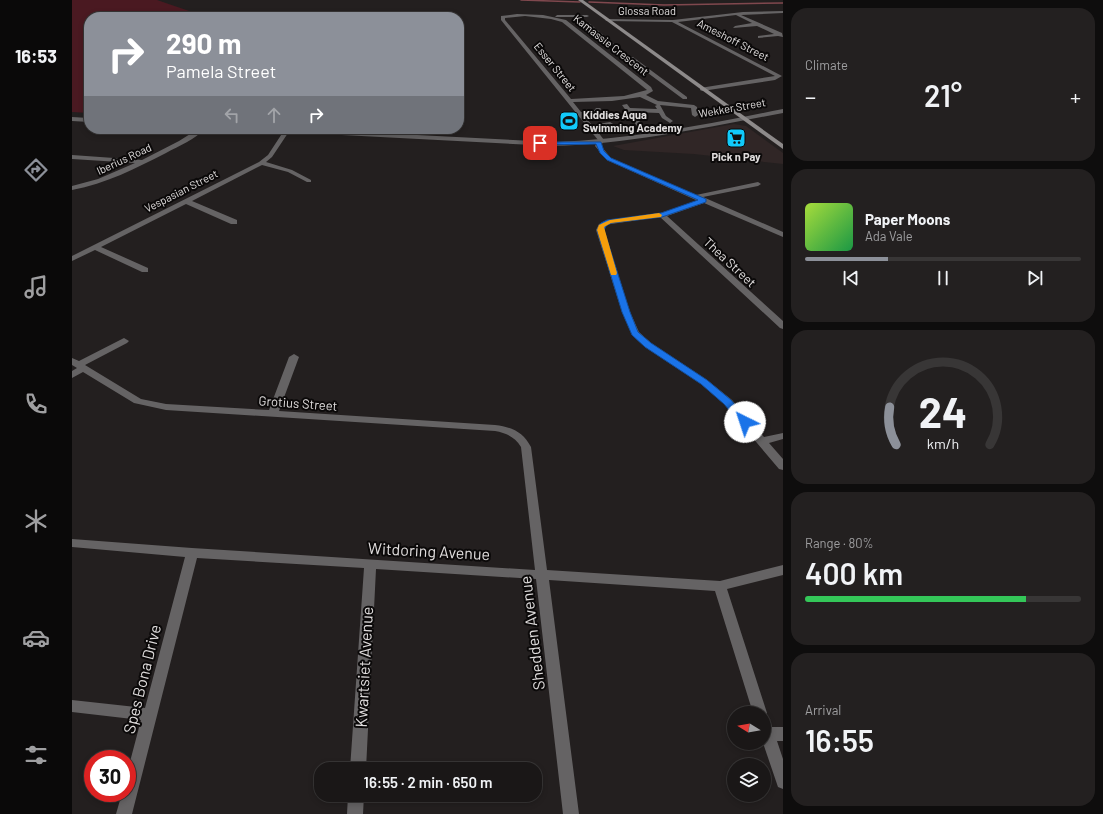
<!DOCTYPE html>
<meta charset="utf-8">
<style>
:root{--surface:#1a1717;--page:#232020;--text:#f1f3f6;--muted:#9f9fa1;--line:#383636;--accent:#8c9099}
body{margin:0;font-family:Barlow,sans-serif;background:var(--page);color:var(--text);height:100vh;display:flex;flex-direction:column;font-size:15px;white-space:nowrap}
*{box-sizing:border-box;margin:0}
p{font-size:13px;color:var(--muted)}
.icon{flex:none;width:22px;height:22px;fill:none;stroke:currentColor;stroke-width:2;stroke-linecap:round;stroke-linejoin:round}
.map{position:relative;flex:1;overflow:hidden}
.panel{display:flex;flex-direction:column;gap:8px;padding:8px;background:#0e0d0d;width:320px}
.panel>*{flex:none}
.banner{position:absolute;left:12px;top:12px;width:380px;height:122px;border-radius:16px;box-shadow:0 2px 6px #0003,0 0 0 1px var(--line);background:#8c9099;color:#fff;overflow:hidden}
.needle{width:26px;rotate:281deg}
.fabs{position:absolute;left:655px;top:706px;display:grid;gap:8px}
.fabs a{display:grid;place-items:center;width:44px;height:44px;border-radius:50%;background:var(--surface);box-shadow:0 2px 6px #0003,0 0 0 1px var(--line);font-size:20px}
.speed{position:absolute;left:12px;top:750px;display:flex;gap:8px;font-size:20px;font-weight:700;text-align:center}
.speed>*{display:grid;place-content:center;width:52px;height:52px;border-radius:50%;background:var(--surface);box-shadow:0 2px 6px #0003,0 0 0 1px var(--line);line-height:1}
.speed .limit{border:6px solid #d22;background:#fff;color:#111}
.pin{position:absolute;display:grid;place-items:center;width:34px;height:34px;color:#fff;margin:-17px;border-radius:8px;box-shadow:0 2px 6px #0006}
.me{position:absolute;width:44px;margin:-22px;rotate:319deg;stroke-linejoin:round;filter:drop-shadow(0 0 3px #0008)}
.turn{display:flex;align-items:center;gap:14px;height:84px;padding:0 16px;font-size:18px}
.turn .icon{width:52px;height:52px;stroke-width:2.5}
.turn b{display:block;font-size:28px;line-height:34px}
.lanes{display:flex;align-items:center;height:38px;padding:0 16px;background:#0003;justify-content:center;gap:20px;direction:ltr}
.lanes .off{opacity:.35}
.big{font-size:30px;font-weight:600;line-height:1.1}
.panel .card{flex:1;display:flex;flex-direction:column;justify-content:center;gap:6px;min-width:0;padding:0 14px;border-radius:16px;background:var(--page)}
.panel .dial{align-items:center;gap:0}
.dial svg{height:104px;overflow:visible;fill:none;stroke:var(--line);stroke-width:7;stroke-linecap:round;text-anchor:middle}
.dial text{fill:var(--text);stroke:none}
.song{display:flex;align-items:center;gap:12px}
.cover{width:48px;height:48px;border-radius:6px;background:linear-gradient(135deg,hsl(80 70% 55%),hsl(140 70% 35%))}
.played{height:4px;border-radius:2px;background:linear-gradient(90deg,var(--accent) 30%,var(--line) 30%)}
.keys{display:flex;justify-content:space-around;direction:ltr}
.heat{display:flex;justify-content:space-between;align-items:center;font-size:22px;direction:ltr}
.charge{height:6px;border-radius:3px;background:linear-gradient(90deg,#34c759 80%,var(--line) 0)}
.trip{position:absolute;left:242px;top:762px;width:228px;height:40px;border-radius:16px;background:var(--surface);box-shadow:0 2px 6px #0003,0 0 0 1px var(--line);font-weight:600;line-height:40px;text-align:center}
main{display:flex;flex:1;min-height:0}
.dock{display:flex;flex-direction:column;width:72px;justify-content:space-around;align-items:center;background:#0a0909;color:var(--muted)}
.dock .icon{width:28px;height:28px}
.dock .current{color:var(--accent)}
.dock b{font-size:18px;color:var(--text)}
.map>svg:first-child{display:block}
</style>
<main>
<nav class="dock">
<b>16:53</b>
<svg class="icon current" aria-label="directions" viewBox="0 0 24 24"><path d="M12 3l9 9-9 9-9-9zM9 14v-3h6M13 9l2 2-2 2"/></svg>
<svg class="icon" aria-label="music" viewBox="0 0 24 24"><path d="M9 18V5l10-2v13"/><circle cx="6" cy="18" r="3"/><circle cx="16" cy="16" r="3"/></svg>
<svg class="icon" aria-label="phone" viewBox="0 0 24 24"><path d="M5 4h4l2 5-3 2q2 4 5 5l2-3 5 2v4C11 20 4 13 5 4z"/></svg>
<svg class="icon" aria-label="climate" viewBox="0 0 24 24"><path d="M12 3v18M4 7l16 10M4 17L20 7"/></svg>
<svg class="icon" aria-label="car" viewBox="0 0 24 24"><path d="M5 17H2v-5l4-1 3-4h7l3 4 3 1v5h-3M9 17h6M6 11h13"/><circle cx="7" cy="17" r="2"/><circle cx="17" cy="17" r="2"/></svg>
<svg class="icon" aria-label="filters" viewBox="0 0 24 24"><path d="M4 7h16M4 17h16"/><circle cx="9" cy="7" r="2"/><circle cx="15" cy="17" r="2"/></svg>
</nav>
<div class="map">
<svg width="711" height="814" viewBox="0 0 711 814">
<rect width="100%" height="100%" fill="#231f1f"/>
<path fill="#302626" d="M662,124L674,126L711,153V164L622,154L552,150L541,146Z"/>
<path fill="#4a1921" d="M0,0H85L120,12L116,17H17V113L0,112Z"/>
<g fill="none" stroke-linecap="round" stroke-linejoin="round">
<path stroke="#80484e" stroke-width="1.5" d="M449,0L508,2
M517,2L592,5L711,3"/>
<path fill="#656364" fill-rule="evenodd" d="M711,11V13L669,15L710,33L711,37L706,36L686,38V36L702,34L685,26L661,28L663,26L680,23L664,15L606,22L710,76L703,80L630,91L628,90V88L703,76L600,22L535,21L533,20L535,19L601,20L671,12Z
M445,14L471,15L494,20L579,87L581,91L574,95L586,101L622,105L625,107L626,115L623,117L620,115L619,108L588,105L594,116L601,121L598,123L590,118L587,113L561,112L570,125L567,127L565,126L550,105L555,104L558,108L585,109L583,106L585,105L568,97L540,101L501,102L509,112H521L524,108H528L529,109L525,115L512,116L520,125L538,122L541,124L523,128L532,140L529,146L539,158L624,195L686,182L689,184L686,186L631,197L711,232V237L632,203L595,216L711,321V329L708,328L588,217L539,224L534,225L532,230L558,312L567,332L579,343L635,380L660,400L692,437L711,433V439L697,443L711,459V470L707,469L652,404L629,384L573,347L560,335L550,312L524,230L527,224L538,220L589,213L626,201L535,160L523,146L526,140L429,20V16ZM453,16L479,19L490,22L575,90L552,96L499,99L433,20V18Z
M485,15H515L517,16L515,17H483Z
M513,23H517L542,44V46H538L513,25Z
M557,57H561L615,97V99H611L557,59Z
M126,129H133C123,139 107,146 94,153C64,168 34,184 0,190V186L26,179L63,163L0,159V155L70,160L107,141Z
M213,129L218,130L200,157L194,162L220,170L239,180V182H235L216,172L190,165L120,201L165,220V224H159L114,204L29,247L76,268V272H70L23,250L0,261V256L187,162L196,155Z
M52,338L57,341L55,343L13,365L69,399L94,404L197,410L217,357L222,354L227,357L207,411L423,425C440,427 451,432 459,447L475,570L648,581L711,565V575L655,589L695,713L693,718L697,719L700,727H711V741H705L711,759V789L706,787L691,743L692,713H681L643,591L477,580L507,814H491L464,579L304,569L294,769H278L292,568L125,558L60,814H44L50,793H55V773L69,720L0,712V700L73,708L113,557L0,547V539L120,548L463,570L449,447C443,437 434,433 423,431L94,410L62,403L11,372L0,378V371L5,368L0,365V358L7,361Z
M276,795H292L291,814H275Z"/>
<path fill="#656364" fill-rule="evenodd" d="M711,109V113C635,127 559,144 481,146L193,131L190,129H228L481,142C559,140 635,124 711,109Z
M0,117L17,118V122L0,121Z"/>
<path fill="#8d8a8a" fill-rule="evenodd" d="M506,0H511L711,144V149Z"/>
</g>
<path fill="#1a73e8" stroke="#114b97" d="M466,142H529L532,151L539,158L634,199V202L590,217L539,223L534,226L532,230L558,312L566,332L579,343L635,380L659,400L676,420L677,422L676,424H669L652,404L629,384L573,347L560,335L550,312L525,230L529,223L535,220L589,213L626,200L535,160L528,153L524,144L468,145L465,143Z"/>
<path fill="#f59e0b" d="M587,213L590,215L589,217L539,223L532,227L545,273L544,275H539L525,230L527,225L538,220Z"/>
<defs>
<symbol id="stadium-square" viewBox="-11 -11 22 22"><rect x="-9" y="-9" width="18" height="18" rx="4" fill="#11cafa" stroke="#0b0909"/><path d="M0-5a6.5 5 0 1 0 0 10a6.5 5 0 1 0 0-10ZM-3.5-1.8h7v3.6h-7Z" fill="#111"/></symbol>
<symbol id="supermarket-square" viewBox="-11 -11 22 22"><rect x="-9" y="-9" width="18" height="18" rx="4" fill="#11cafa" stroke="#0b0909"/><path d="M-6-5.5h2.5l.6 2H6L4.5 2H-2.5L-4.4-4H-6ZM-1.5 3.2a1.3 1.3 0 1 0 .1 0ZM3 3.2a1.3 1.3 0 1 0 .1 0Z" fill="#111"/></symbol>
</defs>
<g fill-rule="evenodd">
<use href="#stadium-square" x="486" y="110" width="22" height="22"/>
<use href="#supermarket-square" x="653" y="127" width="22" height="22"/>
</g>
<g text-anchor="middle" stroke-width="4" stroke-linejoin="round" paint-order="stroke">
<g font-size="11" fill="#e0dddd" stroke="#0b0909">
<text x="575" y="15">Glossa Road</text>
<text transform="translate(661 40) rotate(27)" y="4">Ameshoff Street</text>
<text transform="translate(539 45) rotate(38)" y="4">Kamassie Crescent</text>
<text transform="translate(483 67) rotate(51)" y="4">Esser Street</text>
<text transform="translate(660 108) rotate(-10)" y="4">Wekker Street</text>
<text transform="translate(52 159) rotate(-25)" y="4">Iberius Road</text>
<text transform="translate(109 191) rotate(-27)" y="4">Vespasian Street</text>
</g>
<g font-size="11" font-weight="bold" fill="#e0dddd" stroke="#0b0909" text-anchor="start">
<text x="511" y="119">Kiddies Aqua<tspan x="511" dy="13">Swimming Academy</tspan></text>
<text x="664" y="161" text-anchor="middle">Pick n Pay</text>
</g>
<g font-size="13" fill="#e0dddd" stroke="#0b0909">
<text transform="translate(658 262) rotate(43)" y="5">Thea Street</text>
<text transform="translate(226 403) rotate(4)" y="5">Grotius Street</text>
</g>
<g font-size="16" fill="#e0dddd" stroke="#0b0909">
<text transform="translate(357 551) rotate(3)" y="6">Witdoring Avenue</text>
<text transform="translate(460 633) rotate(-97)" y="6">Shedden Avenue</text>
<text transform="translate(292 667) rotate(-87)" y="6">Kwartsiet Avenue</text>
<text transform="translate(70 679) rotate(-76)" y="6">Spes Bona Drive</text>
</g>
</g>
</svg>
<div class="fabs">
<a><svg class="needle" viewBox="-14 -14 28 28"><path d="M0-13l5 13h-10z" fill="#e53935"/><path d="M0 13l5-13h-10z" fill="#9f9fa1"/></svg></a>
<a><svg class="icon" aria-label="layers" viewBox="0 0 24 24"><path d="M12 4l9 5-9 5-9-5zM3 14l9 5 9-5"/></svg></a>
</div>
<div class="speed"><div class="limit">30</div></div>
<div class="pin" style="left:468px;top:143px;background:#d93025"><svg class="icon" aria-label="arrive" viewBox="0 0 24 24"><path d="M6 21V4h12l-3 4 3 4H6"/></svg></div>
<svg class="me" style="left:673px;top:422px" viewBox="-20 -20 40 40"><circle r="19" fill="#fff"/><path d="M0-13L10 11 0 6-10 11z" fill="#1a73e8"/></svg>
<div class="trip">16:55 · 2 min · 650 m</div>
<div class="banner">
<div class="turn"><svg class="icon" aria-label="right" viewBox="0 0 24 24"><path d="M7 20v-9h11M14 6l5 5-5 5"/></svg><div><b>290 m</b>Pamela Street</div></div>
<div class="lanes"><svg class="icon off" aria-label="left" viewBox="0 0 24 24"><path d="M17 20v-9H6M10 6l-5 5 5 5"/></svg><svg class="icon off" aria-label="ahead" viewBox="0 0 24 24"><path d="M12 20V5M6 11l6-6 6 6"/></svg><svg class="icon" aria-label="right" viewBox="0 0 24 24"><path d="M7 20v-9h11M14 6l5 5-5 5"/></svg></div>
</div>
</div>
<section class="panel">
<div class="card"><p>Climate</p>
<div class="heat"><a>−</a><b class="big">21°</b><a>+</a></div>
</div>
<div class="card">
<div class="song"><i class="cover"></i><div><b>Paper Moons</b><p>Ada Vale</p></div></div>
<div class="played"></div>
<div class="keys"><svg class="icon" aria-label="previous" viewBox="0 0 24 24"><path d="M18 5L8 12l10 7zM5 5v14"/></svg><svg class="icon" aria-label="pause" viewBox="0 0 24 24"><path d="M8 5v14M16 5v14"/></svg><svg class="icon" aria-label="next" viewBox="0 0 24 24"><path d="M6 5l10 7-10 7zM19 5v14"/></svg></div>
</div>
<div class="card dial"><svg viewBox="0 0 100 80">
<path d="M14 69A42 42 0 1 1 86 69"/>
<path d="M14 69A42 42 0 0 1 9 40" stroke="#8c9099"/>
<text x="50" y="56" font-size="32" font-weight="700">24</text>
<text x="50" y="72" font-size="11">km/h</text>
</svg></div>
<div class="card"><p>Range · 80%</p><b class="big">400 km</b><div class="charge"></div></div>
<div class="card"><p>Arrival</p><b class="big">16:55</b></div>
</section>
</main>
